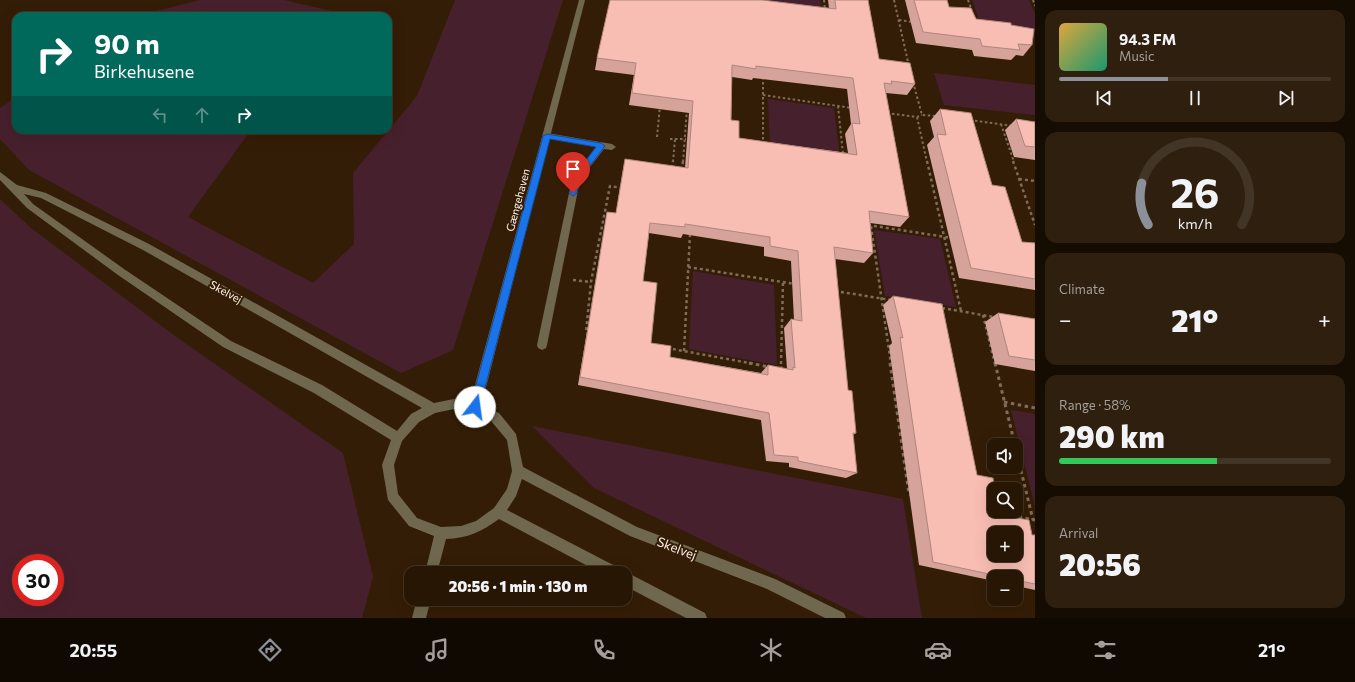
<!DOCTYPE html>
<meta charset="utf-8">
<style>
:root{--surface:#271604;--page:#2f1f0e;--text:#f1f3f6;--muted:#a49f9a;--line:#433526;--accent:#8c9099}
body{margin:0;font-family:Commissioner,sans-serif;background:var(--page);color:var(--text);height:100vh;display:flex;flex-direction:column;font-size:15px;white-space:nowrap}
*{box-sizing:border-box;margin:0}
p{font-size:13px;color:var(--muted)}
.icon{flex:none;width:22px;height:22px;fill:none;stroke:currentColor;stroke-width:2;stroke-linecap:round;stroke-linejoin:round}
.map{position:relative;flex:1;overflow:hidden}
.sheet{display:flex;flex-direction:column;gap:10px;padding:10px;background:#150c02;width:320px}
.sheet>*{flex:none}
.top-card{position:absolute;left:12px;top:12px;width:380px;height:122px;border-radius:12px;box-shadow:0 4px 16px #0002,0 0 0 1px var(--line);background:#00695c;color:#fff;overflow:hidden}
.fabs{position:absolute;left:987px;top:438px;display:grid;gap:8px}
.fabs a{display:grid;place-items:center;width:36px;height:36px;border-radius:8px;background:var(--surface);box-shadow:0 4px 16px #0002,0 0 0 1px var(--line);font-size:20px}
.speed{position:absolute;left:12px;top:554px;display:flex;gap:8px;font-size:20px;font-weight:700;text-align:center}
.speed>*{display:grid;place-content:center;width:52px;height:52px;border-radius:50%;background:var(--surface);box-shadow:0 4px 16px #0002,0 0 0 1px var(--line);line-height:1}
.speed .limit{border:6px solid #d22;background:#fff;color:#111}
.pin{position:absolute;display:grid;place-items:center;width:34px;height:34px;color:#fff;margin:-41px -17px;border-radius:50% 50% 50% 0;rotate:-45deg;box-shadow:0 0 4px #0007}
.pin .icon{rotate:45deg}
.me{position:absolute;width:44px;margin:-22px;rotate:15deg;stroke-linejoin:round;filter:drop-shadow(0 0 3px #0008)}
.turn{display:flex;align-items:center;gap:14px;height:84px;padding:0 16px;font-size:18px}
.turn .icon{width:52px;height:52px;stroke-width:2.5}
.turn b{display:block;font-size:28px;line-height:34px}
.lanes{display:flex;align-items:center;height:38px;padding:0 16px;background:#0003;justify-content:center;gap:20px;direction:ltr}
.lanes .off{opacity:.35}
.big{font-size:30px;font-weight:800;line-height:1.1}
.sheet .tile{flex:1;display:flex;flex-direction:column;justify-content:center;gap:6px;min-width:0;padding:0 14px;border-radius:12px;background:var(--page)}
.sheet .dial{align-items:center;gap:0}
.dial svg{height:104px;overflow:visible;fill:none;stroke:var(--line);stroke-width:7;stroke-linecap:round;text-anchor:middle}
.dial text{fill:var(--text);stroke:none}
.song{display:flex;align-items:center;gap:12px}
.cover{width:48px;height:48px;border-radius:6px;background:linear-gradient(135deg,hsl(40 70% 55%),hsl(160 70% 35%))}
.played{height:4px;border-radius:2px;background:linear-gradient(90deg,var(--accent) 40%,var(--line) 40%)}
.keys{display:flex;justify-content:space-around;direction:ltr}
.heat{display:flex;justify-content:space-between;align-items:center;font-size:22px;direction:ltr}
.charge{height:6px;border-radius:3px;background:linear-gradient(90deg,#34c759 58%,var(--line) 0)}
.trip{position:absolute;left:404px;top:566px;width:228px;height:40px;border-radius:12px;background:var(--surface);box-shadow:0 4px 16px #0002,0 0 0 1px var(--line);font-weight:800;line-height:40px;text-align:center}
.tab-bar{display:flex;height:64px;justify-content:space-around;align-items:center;background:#100902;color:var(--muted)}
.tab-bar .icon{width:28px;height:28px}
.tab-bar .selected{color:var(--accent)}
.tab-bar b{font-size:18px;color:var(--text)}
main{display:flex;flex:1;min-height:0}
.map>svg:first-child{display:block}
</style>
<main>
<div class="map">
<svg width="1035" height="618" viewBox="0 0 1035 618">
<rect width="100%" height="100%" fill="#341d06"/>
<path fill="#47202d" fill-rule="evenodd" d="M200,0H284L336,12L333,16H136Z
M455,0H563L453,350L401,373L29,170L0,139V108L16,97V130H251L188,217L313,283L354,244L353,173L417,96Z
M764,0H820L822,14L764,8Z
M972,0H1029L1035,14V34L982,28Z
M934,73L1035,85V115L944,105Z
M768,99L834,108L840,158L770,148Z
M0,199L31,228L175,336L343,453L373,577L362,618H0ZM21,563H55V597H21Z
M874,230L940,239L956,307L885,296Z
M693,271L774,285L777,365L689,349Z
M1011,410L1035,414V507Z
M532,426L903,499L922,618H866L594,488Z"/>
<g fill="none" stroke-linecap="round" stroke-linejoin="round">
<path stroke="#7f6c5a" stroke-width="2" stroke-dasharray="2.5 2.5" stroke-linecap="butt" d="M824,0L825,11
M894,0L909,66
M968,0L972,11
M1033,0L1035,6
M899,20L913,22
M763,77V144
M913,82L922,115L937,116
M763,95L852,108
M838,106L843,154
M887,113L917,117L922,115
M917,117L927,162
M970,120L1013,126
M1001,124L1014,162
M657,137L660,106
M670,139H686
M673,162L675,139
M683,162L687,109"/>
<path stroke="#7f6c5a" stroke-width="2.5" stroke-dasharray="3 3" stroke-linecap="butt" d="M927,161L961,311
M1013,161L1035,225
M672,168L673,161
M682,170L683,161
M1019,179L1035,181
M868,225L952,238
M871,226L891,364
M688,267L795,284
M573,280L591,282
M835,291L891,300
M942,308L994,317
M983,315L995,364
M590,333L586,332L591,282L610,186L622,188
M667,348L755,364
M684,351L690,234
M781,364L783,283"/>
<path stroke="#7f6c5a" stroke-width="3" stroke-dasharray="3.5 3.5" stroke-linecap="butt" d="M749,363L769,367
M890,363L909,494L911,495
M995,363L1015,445
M781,370V363
M1004,402L1035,408
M1016,450L1033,520
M998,513L1035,520"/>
<path fill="#6f684f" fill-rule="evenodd" d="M547,133L612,144L616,147L612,150L604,149L580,180L547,345L546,348L542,350L538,348L537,345L572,179L596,147L544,138L543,136Z"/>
<path fill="#6f684f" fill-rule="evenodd" d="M579,0H585L481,407L479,411L475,412L471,411L469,407Z"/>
<path fill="#6f684f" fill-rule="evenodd" d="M0,172L17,185L46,193L149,244L434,403L454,399L475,402L499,413L516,434L523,467L637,527L775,579L844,613L846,618H825L767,589L630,536L522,479L516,496L507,510L619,568L620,573H601L499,519C481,532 468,538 446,539L437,573H425L434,536L409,526L388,500L382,465L391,440L314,393L223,347L118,275L27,208L0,180ZM24,194L41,198L143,250L422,408L411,414L397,431L322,385L231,341L124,269L33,204ZM454,409L474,412L491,421L507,440L512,471L507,489L494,508L476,521L461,526L441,527L417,518L398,494L394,465L402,441L419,422L435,413Z
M624,573H625L630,574L705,613L707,618H686L625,586Z
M417,599H431L426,618H412Z"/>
</g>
<path fill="#d6a39a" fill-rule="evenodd" d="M828,0H868L879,59L915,84L907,95L886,93V94L909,217L900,227L870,223L873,253L864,263L835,259L848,390L856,433L853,435L857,473L846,478L789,467V463L766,461L761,420L578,385L607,212L616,213L623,170L625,159L685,168L689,113L629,105L634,75L595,70L597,58L829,8ZM732,77L752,80L753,78L847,89L851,124L845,134L848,153L739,138L731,120ZM649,233L681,238L683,234L764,247V256L791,261L794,320L791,319L784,328L787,369L768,365L761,373L670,357L651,343L643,281Z
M905,0H947L949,7L976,19L1011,25L1032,45L1023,56L1016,55L1011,60L974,56L972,50L916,43Z
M940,109L992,185L1022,242L1035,243V290L959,278L927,145L934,137L930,121Z
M1016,119L1035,122V160L1014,157L1005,130Z
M893,296L977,475L1001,515L1032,535H1035V590L1016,586V577H994V581L919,565L889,346L892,343L883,305Z
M998,313L1035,319V371L995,364L985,322Z"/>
<path fill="#f9beb3" stroke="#ae857d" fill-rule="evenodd" d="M610,0H762L836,9L835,0H868L879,59L910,63L915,84L891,81L892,84L884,83L909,217L869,211L873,253L834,247L848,390L852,391L856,433H853L857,473L798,461V457L774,455L769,413L580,377L607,212L616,213L625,159L688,168L693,101L632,93L636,63L597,58ZM732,65L756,69V66L853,78L860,124L852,123L857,155L739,138V121L731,120ZM650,223L685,227V224L770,237V246L798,251L802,321L791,319L795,368L793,367V370L768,365V375L670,357L671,346L651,343L657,283L643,281Z
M914,0H947L949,7L971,8L976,19L1011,23V25L1034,29L1032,45L1018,44L1020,50L982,46L980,39L923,32Z
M940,109L971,113L992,185L1005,187L1022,242L1035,243V279L971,268L937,134L946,135Z
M1016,119L1035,122V147L1025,146Z
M893,296L942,304L977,475L993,478L995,489H994V511H1000L1001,515L1029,520L1032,535H1035V584L1016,580V577H1003L933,562L900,337L903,338ZM994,533H1016V555H994Z
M998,313L1035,319V360L1009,356Z"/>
<path fill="#1a73e8" stroke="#114b97" d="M547,134L601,143L605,146L580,179L577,193L573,196L569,193L574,176L596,147L550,139L480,407L479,410L475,411L472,410L470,407L543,136Z"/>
<g text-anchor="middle" stroke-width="4" stroke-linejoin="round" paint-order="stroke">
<g font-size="11" fill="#fef2e7" stroke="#341d06">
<text transform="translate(518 200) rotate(-75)" y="4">Gængehaven</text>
<text transform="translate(226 292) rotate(29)" y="4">Skelvej</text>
</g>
<g font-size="13" fill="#fef2e7" stroke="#341d06">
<text transform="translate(677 548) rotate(21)" y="5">Skelvej</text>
</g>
</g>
</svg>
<div class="fabs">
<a><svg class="icon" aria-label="sound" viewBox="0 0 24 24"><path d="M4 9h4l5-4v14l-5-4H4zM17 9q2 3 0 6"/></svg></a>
<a><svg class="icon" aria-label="search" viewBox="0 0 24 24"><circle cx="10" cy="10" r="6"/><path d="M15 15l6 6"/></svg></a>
<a>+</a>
<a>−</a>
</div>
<div class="speed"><div class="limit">30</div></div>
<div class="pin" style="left:573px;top:193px;background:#d93025"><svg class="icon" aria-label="arrive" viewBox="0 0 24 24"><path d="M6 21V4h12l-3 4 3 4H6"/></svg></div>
<svg class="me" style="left:475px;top:407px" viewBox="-20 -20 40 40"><circle r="19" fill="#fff"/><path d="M0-13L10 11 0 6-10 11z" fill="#1a73e8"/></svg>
<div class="trip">20:56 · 1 min · 130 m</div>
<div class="top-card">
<div class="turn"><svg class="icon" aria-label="right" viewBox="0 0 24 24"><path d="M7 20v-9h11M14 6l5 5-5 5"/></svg><div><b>90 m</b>Birkehusene</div></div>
<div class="lanes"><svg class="icon off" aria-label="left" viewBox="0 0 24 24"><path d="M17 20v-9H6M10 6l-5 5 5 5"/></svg><svg class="icon off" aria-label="ahead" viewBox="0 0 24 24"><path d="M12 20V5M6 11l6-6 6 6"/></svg><svg class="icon" aria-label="right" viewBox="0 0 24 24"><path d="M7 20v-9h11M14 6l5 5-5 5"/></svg></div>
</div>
</div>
<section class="sheet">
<div class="tile">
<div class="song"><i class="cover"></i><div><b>94.3 FM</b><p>Music</p></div></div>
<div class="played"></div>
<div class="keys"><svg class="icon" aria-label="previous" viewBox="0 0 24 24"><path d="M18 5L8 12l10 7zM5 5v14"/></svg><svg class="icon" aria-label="pause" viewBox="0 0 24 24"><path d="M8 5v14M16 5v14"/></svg><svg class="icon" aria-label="next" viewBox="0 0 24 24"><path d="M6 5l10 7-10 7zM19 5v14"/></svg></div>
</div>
<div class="tile dial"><svg viewBox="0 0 100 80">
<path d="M14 69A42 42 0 1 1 86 69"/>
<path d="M14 69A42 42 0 0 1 9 37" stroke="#8c9099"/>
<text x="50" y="56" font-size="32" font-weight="700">26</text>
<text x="50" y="72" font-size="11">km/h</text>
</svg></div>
<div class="tile"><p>Climate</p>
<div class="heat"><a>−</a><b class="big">21°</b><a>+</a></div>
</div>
<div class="tile"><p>Range · 58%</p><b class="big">290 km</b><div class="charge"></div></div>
<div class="tile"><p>Arrival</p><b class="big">20:56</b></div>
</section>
</main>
<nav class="tab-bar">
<b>20:55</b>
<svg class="icon selected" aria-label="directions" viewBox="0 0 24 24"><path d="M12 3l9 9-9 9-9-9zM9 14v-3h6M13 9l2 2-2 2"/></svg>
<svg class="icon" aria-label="music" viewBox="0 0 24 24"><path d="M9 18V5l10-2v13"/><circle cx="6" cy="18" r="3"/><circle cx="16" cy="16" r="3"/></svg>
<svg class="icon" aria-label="phone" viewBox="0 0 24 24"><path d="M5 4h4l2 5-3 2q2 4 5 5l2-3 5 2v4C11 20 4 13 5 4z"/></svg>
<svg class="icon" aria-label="climate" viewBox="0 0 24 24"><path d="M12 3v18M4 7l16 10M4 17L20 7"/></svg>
<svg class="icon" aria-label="car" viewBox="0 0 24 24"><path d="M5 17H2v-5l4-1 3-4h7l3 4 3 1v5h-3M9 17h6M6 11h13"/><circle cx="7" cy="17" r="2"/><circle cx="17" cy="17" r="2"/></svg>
<svg class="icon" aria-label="filters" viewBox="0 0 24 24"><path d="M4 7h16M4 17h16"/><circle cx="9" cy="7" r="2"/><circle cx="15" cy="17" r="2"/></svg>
<b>21°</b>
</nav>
